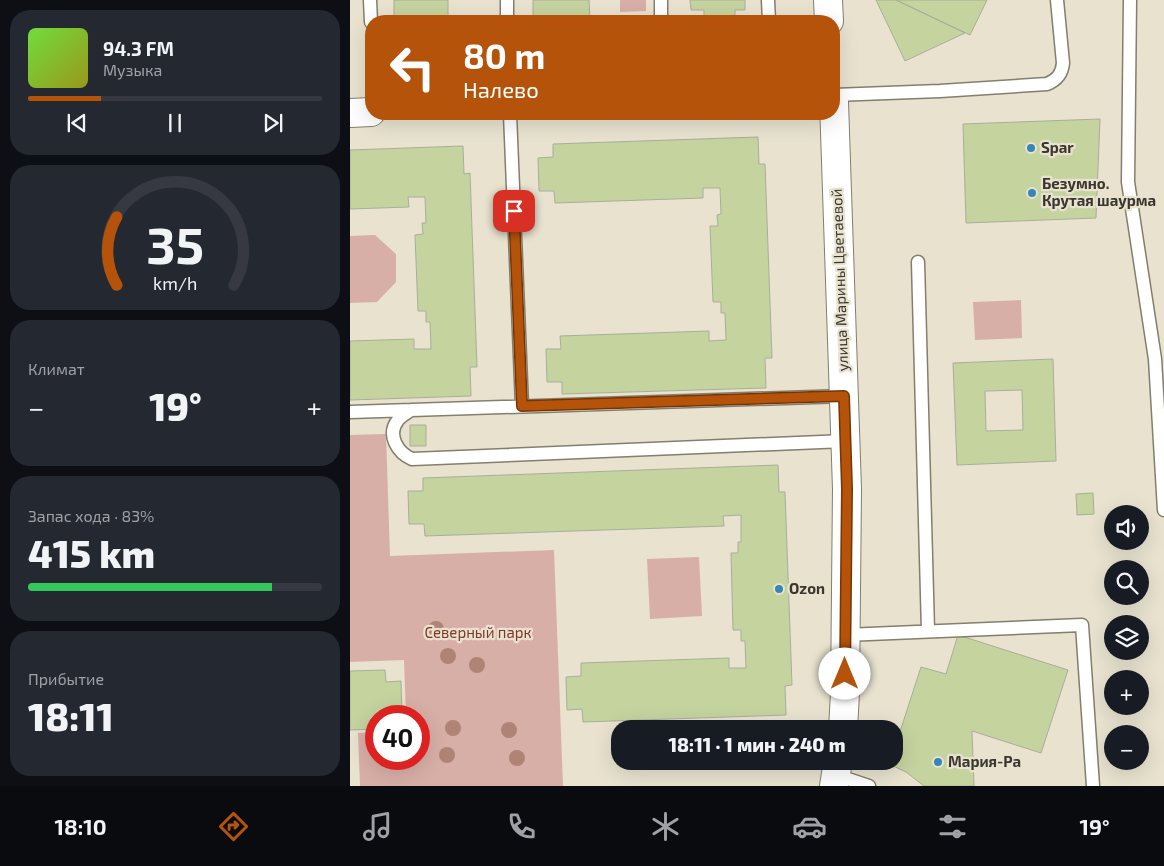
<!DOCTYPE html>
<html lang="ru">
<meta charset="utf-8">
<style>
:root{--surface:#171b24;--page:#242831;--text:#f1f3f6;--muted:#9ea1a6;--line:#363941;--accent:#b45309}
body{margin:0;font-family:"Exo 2",sans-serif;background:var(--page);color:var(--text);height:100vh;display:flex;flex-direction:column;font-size:19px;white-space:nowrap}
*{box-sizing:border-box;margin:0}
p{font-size:16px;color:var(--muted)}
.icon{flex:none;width:28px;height:28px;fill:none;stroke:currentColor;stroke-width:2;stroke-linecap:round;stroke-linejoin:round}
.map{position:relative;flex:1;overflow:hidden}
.drawer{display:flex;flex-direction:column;gap:10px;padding:10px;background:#0d0f14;width:350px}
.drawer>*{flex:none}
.banner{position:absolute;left:15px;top:15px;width:475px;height:105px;border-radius:20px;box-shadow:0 5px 20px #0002;background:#b45309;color:#fff;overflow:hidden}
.tools{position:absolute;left:754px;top:505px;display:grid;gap:10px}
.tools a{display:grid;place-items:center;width:45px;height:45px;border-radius:50%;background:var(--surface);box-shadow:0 5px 20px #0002;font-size:25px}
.speed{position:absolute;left:15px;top:705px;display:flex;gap:10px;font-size:25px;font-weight:700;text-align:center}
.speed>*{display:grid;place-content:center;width:65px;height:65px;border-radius:50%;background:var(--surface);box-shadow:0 5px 20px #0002;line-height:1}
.speed .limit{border:8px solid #d22;background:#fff;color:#111}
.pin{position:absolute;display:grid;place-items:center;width:42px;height:42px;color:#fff;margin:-21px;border-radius:10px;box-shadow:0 2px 8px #0006}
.me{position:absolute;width:55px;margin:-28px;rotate:0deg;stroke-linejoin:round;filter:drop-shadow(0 0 4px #0008)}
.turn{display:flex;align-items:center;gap:18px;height:105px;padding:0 15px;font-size:22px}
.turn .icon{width:65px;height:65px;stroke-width:2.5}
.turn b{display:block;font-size:35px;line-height:42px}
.big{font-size:38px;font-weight:800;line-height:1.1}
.drawer .widget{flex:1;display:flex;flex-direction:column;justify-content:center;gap:8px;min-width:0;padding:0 18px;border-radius:20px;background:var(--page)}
.drawer .dial{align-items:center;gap:0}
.dial svg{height:130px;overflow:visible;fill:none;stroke:var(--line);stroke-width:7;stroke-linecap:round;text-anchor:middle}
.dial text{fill:var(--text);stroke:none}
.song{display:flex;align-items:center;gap:15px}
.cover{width:60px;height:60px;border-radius:8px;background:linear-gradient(135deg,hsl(100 70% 55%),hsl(60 70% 35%))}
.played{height:5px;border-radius:2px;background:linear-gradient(90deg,var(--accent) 25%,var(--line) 25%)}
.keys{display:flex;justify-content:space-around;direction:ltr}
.heat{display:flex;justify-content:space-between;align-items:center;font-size:28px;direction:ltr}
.charge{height:8px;border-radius:4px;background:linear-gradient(90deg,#34c759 83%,var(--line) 0)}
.trip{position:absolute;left:261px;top:720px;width:292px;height:50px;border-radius:20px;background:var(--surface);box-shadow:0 5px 20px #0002;font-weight:800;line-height:50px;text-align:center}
.tabs{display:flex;height:80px;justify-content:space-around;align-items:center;background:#090b0e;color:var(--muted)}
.tabs .icon{width:35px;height:35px}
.tabs .current{color:var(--accent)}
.tabs b{font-size:22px;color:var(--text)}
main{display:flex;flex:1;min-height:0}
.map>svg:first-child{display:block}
</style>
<main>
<section class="drawer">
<div class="widget">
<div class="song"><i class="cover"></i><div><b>94.3 FM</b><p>Музыка</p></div></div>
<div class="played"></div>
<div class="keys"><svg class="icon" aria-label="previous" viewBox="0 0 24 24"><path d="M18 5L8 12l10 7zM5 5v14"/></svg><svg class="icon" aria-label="pause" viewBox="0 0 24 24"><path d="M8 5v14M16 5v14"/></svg><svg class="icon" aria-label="next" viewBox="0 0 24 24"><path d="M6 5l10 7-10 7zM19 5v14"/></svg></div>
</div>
<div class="widget dial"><svg viewBox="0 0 100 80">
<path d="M14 69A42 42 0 1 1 86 69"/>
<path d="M14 69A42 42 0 0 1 14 27" stroke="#b45309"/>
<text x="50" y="56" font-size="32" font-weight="700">35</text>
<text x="50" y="72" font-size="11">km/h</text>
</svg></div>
<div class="widget"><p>Климат</p>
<div class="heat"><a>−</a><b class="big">19°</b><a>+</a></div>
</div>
<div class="widget"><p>Запас хода · 83%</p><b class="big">415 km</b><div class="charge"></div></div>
<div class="widget"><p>Прибытие</p><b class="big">18:11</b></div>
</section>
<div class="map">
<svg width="814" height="786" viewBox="0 0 814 786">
<rect width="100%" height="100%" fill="#e8e2cf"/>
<path fill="#d8afa7" d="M270,0H296V11L270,12Z
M25,235L46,254V282L27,302L0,303V236Z
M671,300L672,338L625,340L623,302Z
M36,434L40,556L204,550L213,786H10L8,733L26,732V759H69V716H56L54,660L0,662V435Z
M349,557L352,616L300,619L297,559Z"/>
<path fill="#c5d39f" stroke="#a8ae9c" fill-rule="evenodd" d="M44,0H98V21H44Z
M183,0H239L240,21H183Z
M340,0H395V10H385V21H354V10H341Z
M526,0H546L615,33L555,61Z
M546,0H637L620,35Z
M750,119L746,218L616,223L613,124Z
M408,137L409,164H415L422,358H415L416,388L212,394V382H197L196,349H211L210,336L359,331V341L376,340L375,313H371V302H363L360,226H368L367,215L371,214L370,188H353V198L205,203L204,191H189L188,158L203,157V144Z
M113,146L114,174L120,173L127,367H120L121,396L0,400V341L64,339V349H81L80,322H76V311H68L65,235L73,234L72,223H76L75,197H58L59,207L0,209V150Z
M703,359L706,461L607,465L603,363ZM672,390L673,430L636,431L635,391Z
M60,425H76V446H60Z
M428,465L429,492H435L442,685L435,686L436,715L233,722L232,709L217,710L216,677L231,676V663L379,658V668H396L395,641H391V630H383L381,553H388V542H391V515L373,516L374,526L75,536L74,524H59L58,491H73V478Z
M743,493L744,514L727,515L726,494Z
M608,635L718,670L691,753L622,731L624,786H574L556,772L539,764L540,761H545V747L571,667L596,674Z
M35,670L36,682L51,681L52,715L26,716V729L0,730V671Z"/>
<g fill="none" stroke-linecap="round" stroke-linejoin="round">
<defs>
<path id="lane" d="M20,0L21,22
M157,0V21
M311,0V21
M418,0L419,21
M780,0L778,182L805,359L814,510
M484,95L590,91L697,84C707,80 712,74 713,63L707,0
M160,114L172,406
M568,262L578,631
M61,410C57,413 51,416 48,420C36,435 48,453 62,459L495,441
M0,412L494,396
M495,635L732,625L743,786
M486,775L519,786"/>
<path id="secondary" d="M478,0L479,21
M484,102L497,489L495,693L493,729
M0,113L21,112
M484,786L488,761"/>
</defs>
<use href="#lane" stroke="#847e6d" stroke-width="15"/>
<use href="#secondary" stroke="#847e6d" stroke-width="30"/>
<use href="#lane" stroke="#fff" stroke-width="12"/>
<use href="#secondary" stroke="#fff" stroke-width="28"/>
</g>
<g fill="#af8476">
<circle cx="86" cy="629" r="8"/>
<circle cx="98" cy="656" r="8"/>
<circle cx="127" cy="665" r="8"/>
<circle cx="103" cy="728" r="8"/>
<circle cx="159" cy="730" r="8"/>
<circle cx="97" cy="755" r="8"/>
<circle cx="167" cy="758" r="8"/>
</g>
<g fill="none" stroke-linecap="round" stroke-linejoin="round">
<defs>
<path id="route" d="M164,211L172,406L494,396L497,489L495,674"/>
</defs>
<use href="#route" stroke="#753606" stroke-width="12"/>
<use href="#route" stroke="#b45309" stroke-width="9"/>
</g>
<g fill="#3686b7" stroke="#e8e2cf" stroke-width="2">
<circle cx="681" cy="148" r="5"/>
<circle cx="682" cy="193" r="5"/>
<circle cx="429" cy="589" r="5"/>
<circle cx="588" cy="762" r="5"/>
</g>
<g text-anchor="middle" stroke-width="4.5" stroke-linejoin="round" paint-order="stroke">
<g font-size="15" font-weight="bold" fill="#39372f" stroke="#e8e2cf" text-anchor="start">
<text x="691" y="153">Spar</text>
<text x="692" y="189">Безумно.<tspan x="692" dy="17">Крутая шаурма</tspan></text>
<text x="439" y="594">Ozon</text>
<text x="598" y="767">Мария-Ра</text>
</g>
<g font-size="15" fill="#39372f" stroke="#e8e2cf">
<text transform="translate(490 280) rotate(-92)" y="5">улица Марины Цветаевой</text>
</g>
<g font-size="15" fill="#80382d" stroke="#e8e2cf">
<text x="128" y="638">Северный парк</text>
</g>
</g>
</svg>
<div class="tools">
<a><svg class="icon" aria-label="sound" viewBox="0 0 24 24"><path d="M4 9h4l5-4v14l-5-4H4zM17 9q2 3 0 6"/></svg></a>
<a><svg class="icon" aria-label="search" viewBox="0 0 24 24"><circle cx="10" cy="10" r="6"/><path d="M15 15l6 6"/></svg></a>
<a><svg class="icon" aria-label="layers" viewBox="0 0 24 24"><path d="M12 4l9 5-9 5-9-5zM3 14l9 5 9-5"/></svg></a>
<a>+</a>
<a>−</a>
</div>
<div class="speed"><div class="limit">40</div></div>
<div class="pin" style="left:164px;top:211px;background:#d93025"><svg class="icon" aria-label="arrive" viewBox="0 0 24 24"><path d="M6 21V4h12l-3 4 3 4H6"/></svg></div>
<svg class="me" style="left:495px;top:674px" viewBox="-20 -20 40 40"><circle r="19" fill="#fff"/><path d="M0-13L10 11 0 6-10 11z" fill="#b45309"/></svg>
<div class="trip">18:11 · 1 мин · 240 m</div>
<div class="banner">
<div class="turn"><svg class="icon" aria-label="left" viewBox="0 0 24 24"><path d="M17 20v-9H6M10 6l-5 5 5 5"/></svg><div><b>80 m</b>Налево</div></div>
</div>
</div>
</main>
<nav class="tabs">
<b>18:10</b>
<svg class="icon current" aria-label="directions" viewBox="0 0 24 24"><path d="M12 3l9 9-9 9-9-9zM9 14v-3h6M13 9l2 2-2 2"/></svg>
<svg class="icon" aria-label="music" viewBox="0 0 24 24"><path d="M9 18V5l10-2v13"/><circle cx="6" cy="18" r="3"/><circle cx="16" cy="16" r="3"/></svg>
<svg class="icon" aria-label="phone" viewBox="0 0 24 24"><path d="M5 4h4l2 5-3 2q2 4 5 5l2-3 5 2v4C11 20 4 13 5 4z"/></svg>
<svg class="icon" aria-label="climate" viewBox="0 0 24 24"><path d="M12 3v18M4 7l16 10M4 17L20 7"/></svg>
<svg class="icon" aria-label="car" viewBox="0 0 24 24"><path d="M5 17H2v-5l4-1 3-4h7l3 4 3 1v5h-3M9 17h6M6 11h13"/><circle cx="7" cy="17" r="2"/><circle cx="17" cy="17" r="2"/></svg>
<svg class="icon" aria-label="filters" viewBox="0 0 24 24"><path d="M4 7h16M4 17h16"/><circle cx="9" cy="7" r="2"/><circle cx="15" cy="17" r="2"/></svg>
<b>19°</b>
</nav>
